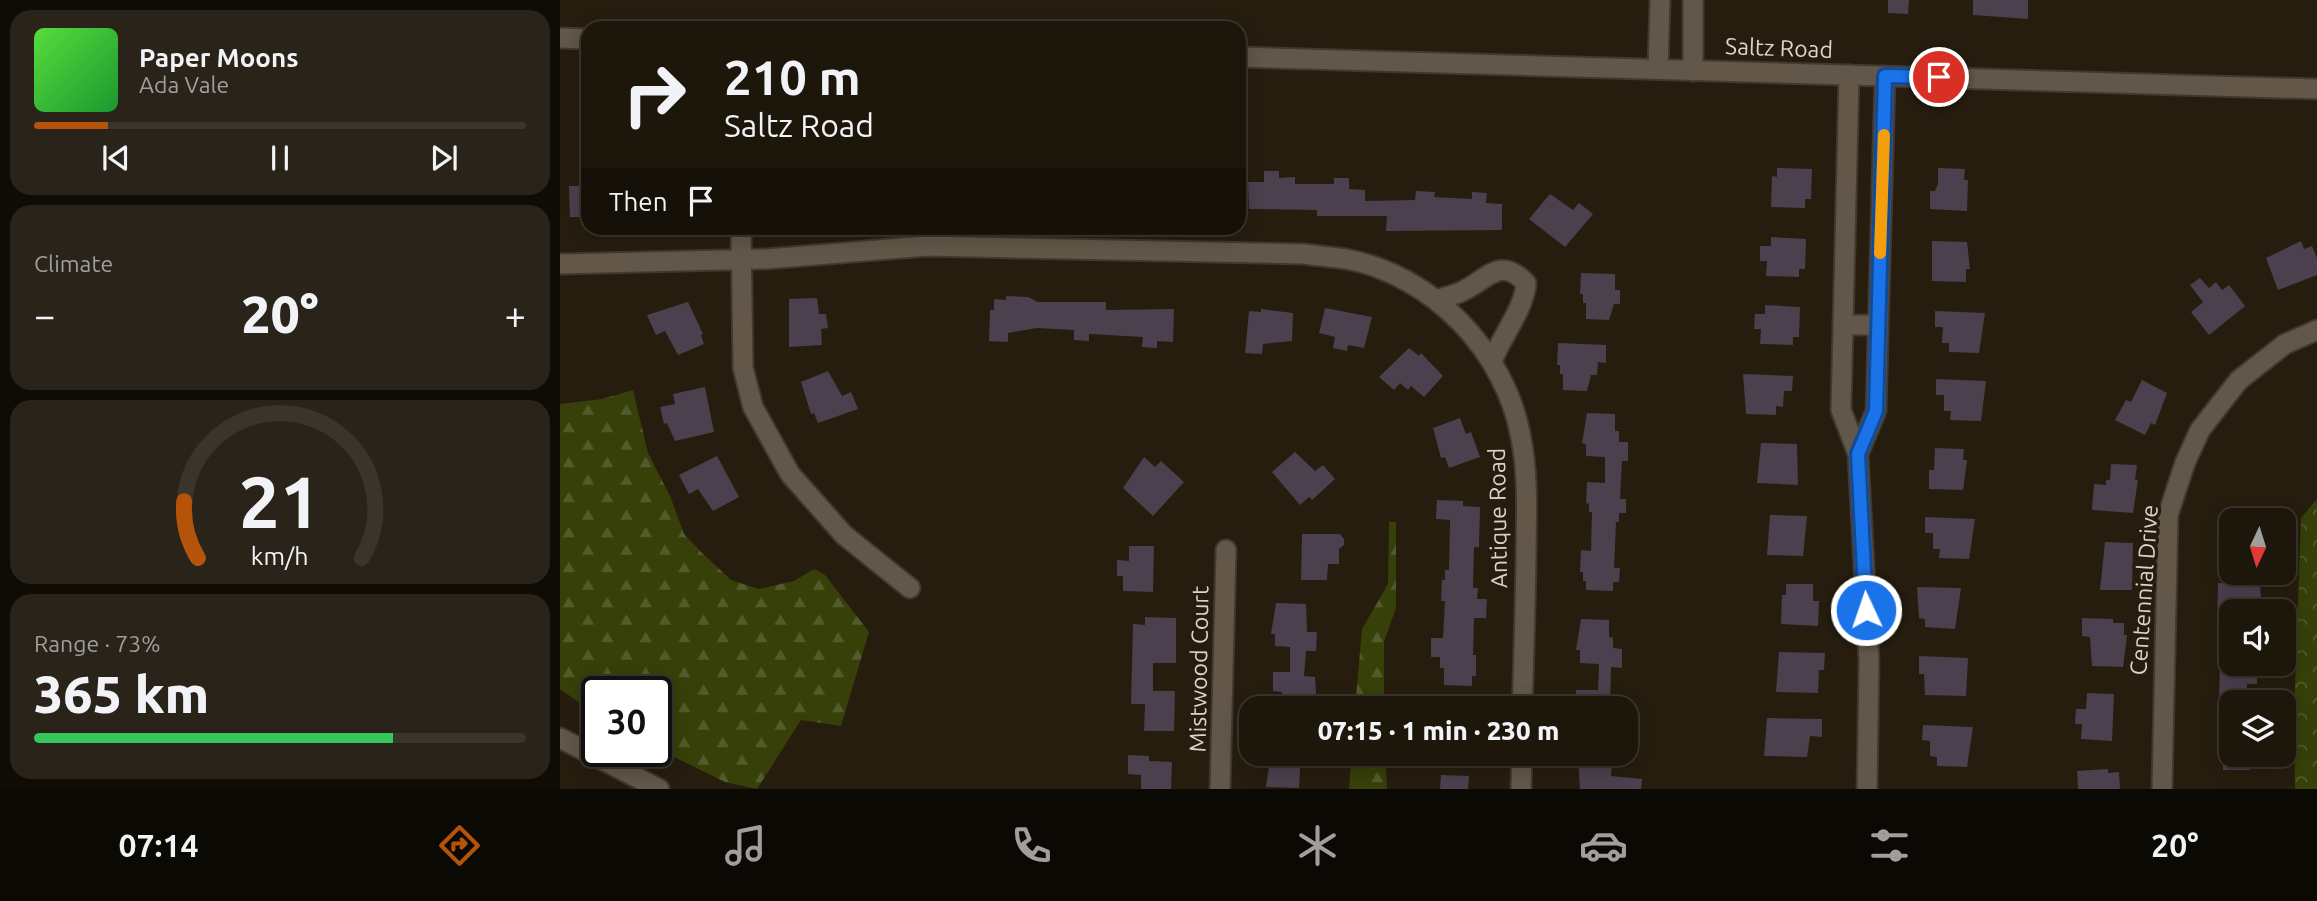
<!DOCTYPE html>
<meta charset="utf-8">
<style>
:root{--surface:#1c160b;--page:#292319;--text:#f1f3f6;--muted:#a09f9d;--line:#3a352c;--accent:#b45309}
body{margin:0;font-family:Ubuntu,sans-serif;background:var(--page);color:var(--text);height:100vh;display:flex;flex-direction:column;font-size:26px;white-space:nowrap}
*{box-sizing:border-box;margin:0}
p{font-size:23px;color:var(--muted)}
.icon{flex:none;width:38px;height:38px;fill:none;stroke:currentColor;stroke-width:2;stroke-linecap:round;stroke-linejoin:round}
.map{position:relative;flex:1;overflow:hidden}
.sheet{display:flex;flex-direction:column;gap:10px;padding:10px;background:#0f0c06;width:560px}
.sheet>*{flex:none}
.top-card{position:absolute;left:21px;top:21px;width:665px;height:214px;border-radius:21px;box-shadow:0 4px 18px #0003,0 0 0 2px var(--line);background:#1c160b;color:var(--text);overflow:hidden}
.needle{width:46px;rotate:184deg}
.tools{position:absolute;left:1659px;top:508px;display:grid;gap:14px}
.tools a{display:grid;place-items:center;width:77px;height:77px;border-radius:14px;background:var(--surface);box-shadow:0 4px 18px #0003,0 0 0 2px var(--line);font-size:35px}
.speed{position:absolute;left:21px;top:676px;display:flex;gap:14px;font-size:35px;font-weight:700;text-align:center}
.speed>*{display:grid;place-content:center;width:91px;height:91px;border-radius:50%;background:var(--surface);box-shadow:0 4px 18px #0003,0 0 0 2px var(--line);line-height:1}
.speed .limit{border:4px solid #111;border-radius:10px;background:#fff;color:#111}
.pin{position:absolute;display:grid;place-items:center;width:60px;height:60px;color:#fff;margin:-30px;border:4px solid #fff;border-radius:50%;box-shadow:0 2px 7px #0007}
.me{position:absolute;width:77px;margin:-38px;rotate:357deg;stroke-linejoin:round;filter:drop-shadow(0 0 5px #0008)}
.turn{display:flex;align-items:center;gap:24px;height:147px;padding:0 28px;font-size:32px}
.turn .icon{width:91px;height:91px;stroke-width:2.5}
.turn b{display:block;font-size:49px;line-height:60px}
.then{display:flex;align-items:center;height:66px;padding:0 28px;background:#0003;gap:14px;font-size:26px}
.big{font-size:52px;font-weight:800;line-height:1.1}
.sheet .tile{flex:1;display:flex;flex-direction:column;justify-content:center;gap:10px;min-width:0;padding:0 24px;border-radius:21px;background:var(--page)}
.sheet .dial{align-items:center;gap:0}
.dial svg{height:182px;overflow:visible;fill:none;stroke:var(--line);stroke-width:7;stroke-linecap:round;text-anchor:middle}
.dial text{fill:var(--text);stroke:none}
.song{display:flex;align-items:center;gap:21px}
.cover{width:84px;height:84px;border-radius:10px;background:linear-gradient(135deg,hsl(110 70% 55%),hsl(130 70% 35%))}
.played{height:7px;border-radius:4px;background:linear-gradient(90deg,var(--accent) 15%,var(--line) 15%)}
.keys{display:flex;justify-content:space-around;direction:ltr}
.heat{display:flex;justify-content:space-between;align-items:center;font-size:38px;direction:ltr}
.charge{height:10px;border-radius:5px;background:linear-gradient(90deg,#34c759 73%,var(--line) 0)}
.trip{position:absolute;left:679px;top:696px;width:399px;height:70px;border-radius:21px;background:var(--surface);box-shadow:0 4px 18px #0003,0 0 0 2px var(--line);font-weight:800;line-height:70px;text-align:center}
.tab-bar{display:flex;height:112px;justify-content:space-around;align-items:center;background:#0b0904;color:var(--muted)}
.tab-bar .icon{width:49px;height:49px}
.tab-bar .on{color:var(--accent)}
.tab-bar b{font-size:32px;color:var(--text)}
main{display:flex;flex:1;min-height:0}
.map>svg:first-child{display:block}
</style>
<main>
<section class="sheet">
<div class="tile">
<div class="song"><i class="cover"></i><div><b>Paper Moons</b><p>Ada Vale</p></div></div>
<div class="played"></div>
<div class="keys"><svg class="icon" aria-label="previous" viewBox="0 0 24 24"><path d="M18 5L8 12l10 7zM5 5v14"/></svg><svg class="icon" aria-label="pause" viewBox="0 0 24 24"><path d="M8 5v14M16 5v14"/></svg><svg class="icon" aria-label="next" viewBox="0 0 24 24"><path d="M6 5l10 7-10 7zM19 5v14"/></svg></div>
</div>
<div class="tile"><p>Climate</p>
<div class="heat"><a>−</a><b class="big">20°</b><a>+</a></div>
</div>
<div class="tile dial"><svg viewBox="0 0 100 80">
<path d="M14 69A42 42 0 1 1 86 69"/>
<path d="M14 69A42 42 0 0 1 8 44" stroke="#b45309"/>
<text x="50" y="56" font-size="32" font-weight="700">21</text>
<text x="50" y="72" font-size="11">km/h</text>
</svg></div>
<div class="tile"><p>Range · 73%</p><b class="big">365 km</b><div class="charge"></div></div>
</section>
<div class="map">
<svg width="1757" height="789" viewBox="0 0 1757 789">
<defs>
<pattern id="forest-firs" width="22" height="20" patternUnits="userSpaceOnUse" patternTransform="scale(1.75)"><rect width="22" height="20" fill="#364008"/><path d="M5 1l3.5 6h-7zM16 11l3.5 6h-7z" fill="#525b2b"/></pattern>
<pattern id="park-crowns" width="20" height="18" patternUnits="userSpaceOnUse" patternTransform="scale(1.75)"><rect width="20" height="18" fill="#364008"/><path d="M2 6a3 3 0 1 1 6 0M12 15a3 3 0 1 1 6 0" fill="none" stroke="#525b2b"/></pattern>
</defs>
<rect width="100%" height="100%" fill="#261d0f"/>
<path fill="url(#forest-firs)" d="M73,390L88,453L110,496L124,534L142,553L171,580L199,589L234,581L254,569L265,575L309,632L281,726L241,720L197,789L165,782L96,748V691H37V715L0,689V404L42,399Z
M829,522H836V608L824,642V709H795L802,629L828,584Z
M792,754H825L827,789H789Z"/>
<path fill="url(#park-crowns)" d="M1757,499V789H1735L1734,717L1741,518Z"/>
<path fill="#4b404e" d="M1328,0H1349L1348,14L1328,13Z
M1413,0H1468V19L1413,15Z
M1217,168L1252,169L1251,199H1245V208L1211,207L1212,176L1217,177Z
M1378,168L1405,169L1404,180H1408L1407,211L1370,209V191H1375L1378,184Z
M704,171H719V178L735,177V184H774V178H789V189L805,190V201L855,200L856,191L875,192L874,197L912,199V192L927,193L926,203L942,204V230L826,231L827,216H757V210L689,209L688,182H704Z
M9,186H28V217H10Z
M990,194L1013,210L1019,203L1033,214L1005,247L969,219Z
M1211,237L1246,239L1245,269H1239V277L1206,276L1207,261H1200V246H1211Z
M1372,241L1407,242L1410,269H1406V282L1372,281Z
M1741,241L1744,249L1752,246L1757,258V275L1718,290L1706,258Z
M1021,273L1055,274V290H1060V304H1054L1049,320L1026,319V303H1023V294H1020Z
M1640,278L1649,288L1656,282L1662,290L1669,285L1685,306L1649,335L1631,312L1643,302L1630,285Z
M446,296L468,297L478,302H546V310L614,309L613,342L597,341V348L582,347L583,337L529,334V341L514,340V330L477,328L448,333V342L429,341L430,310H434V299L446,300Z
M257,298L259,314H266L268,328L261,329L262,345L229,347V299Z
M128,302L143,334L141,335L144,344L118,355L105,331L96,335L87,315Z
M1205,305L1240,307L1239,337H1233V345L1200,344L1201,329H1194L1195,314H1205Z
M765,308L812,317L804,348L788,345L787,351L773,348L775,337L759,333Z
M701,309L733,313L732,341L703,344L702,354L685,353L689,311L701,312Z
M1375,311L1425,313L1419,353L1389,352V343H1382L1383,327H1375Z
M998,343L1046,345V363L1038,362L1037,375H1031L1027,391L1003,390V374H1000V365H997Z
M849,348L859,356L861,353L883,376L864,397L851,386L848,390L840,383L834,390L819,377Z
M268,371L282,396L291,392L298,409L258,423L254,413L251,414L241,382Z
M1183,374L1233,376L1232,391H1224L1223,407L1216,406V415L1186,414Z
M1376,379L1426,381L1421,421L1390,420L1391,411H1384V395H1376Z
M1582,380L1607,393L1595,425L1591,423L1585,435L1555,420L1566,400L1571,402Z
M145,387L154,432L115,441L107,423L104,424L100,407L115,404L113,394Z
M1027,413L1055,414V431H1059V442H1068V461H1062L1060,499H1066V513H1059V522H1056L1054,568H1060L1059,582H1053V591L1026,590V581H1023V572H1020L1021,550L1031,551L1032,512H1029V504L1026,503L1027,482L1045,483V457L1026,456V444L1022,443Z
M900,418L906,434L911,432L920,457L889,468L885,457L881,458L873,428Z
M1201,443L1237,444L1238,485L1197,483Z
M1375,448L1404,449L1403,460H1407L1403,490L1369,489V470H1374Z
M735,452L755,471L763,465L775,479L752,500L749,497L740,505L712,472Z
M157,456L179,497L153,511L138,489L129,494L119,475Z
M584,457L595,467L601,461L624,482L593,516L563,488Z
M1551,464L1577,465L1575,480H1578L1573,513L1532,510L1534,484L1546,485V480H1550Z
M877,500L903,501V506L920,507L919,547H914L913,588H918L917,599H927L926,618H914L913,655H916V676H912V686L884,685V668H880V657H871V638H883L885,601H881L882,580H885V570H889L890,520L876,519Z
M1210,515L1247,516L1243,556L1207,555Z
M1365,517L1415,519L1409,559L1379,558L1380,549H1373V533H1365Z
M742,534H780L784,539V545L779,549V564H768L767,580H741Z
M1545,542L1573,543L1572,590H1540Z
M569,546H594L593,592L563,591V576H557V560L569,561Z
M1658,583L1700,584L1702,611H1671V631L1657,630Z
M1226,584H1253V601H1259L1258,626L1221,624L1222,595H1226Z
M1357,587L1401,588L1395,629L1365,627V619L1359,618Z
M716,603L746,604L747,632H757L756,651H746L744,676L755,677L757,709H726V704H722V692L713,691V672H730V647L715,646V634H711Z
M585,617L616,618V663H593V691H615L614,731H584L585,704H571L573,624L585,625Z
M1522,618L1553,619V623H1564V635H1567L1563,667L1532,666L1530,637L1522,636Z
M1021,619L1049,620V637L1053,638V648L1062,649V668L1051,667L1050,709H1016V690H1038L1039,664L1020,663V650H1016Z
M1219,652L1265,653L1264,670H1259L1258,693L1216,692Z
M1359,656L1408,658L1406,696L1365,695L1364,674H1359Z
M1660,663H1691V669H1697V684H1687L1686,700L1659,699Z
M1527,693L1554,694L1552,741L1521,739L1522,724H1515L1516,709H1526Z
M1207,718L1262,719V737L1250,736L1247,757L1204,756Z
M1363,725L1413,727L1407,767L1377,766V757L1370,756V741L1362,740Z
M711,754H748V768H740L739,788L706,787Z
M1663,754H1690V770H1663Z
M568,755L589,756V761L612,762L611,789H581V775L568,774Z
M1018,759L1052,761L1051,776L1082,779L1081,789H1020Z
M1548,769V773L1559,772L1560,789H1518L1517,771Z
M881,775L909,776L908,789H880Z"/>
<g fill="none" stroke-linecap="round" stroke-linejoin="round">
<defs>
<path id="minor" d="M1098,69L1100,0
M1133,71V0
M1289,75L1281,410L1298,454L1309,661L1307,789
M181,228L183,368L193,407L230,474L284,535L350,588
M0,264L206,259L367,246L744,254C758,256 772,257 786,259C873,275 946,352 961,438C969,478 966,519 966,560C965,610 964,659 962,709
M876,300C885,297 895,295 903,291C929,278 940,256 966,283C965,307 942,336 933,359
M1283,325H1318
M1298,454L1316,411L1325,76
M0,738L99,789
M660,789L666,550
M961,789L962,754
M1602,789L1608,515L1625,463L1640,430L1679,380L1725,344L1757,330"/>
<path id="tertiary" d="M0,38L28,39
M679,57L1757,89"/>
</defs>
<use href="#minor" stroke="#403831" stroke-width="23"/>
<use href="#tertiary" stroke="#403831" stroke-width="23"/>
<use href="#minor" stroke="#625748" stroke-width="19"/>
<use href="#tertiary" stroke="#625748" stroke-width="19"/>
</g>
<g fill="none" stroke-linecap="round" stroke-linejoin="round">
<defs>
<path id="route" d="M1306,610L1298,454L1316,411L1325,76L1379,77"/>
</defs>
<use href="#route" stroke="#114b97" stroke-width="18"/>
<use href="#route" stroke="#1a73e8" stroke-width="12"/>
<path stroke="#f59e0b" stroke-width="12" d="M1320,253L1324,135"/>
</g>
<g text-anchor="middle" stroke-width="7" stroke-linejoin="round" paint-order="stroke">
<g font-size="23" fill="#dad4cb" stroke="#261d0f">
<text transform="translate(1219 48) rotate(2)" y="8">Saltz Road</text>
<text transform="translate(938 518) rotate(-91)" y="8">Antique Road</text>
<text transform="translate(1584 590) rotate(-86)" y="8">Centennial Drive</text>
<text transform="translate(639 669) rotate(-89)" y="8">Mistwood Court</text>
</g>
</g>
</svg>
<div class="tools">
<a><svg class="needle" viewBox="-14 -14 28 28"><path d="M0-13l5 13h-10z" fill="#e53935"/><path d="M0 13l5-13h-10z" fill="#a09f9d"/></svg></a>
<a><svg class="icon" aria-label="sound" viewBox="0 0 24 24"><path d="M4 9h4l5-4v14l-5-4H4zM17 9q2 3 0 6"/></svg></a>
<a><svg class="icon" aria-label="layers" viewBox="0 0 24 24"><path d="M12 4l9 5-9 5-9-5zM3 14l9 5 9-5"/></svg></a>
</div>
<div class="speed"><div class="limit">30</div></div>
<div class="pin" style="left:1379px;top:77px;background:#d93025"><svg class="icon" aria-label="arrive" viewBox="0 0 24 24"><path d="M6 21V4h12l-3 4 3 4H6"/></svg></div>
<svg class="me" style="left:1306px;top:610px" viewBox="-20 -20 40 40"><circle r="17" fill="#1a73e8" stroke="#fff" stroke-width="3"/><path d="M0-11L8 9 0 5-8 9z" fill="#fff"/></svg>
<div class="trip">07:15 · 1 min · 230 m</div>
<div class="top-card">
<div class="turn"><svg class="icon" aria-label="right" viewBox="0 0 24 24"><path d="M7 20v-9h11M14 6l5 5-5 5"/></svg><div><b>210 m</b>Saltz Road</div></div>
<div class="then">Then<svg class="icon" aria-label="arrive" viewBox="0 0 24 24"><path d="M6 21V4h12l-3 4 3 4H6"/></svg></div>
</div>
</div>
</main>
<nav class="tab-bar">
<b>07:14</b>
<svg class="icon on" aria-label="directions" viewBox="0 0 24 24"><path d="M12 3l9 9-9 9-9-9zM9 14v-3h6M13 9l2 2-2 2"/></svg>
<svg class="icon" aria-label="music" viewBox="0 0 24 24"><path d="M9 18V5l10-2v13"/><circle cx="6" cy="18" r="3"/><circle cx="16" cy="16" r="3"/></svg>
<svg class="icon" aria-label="phone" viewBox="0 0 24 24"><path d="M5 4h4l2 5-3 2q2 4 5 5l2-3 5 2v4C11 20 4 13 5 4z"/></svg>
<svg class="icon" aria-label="climate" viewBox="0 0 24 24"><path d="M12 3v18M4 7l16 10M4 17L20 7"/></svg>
<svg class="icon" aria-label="car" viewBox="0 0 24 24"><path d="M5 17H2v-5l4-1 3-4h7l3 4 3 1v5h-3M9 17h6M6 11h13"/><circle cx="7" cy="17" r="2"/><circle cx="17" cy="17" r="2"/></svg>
<svg class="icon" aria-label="filters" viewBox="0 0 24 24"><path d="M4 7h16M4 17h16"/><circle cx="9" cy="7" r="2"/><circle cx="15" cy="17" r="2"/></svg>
<b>20°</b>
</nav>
